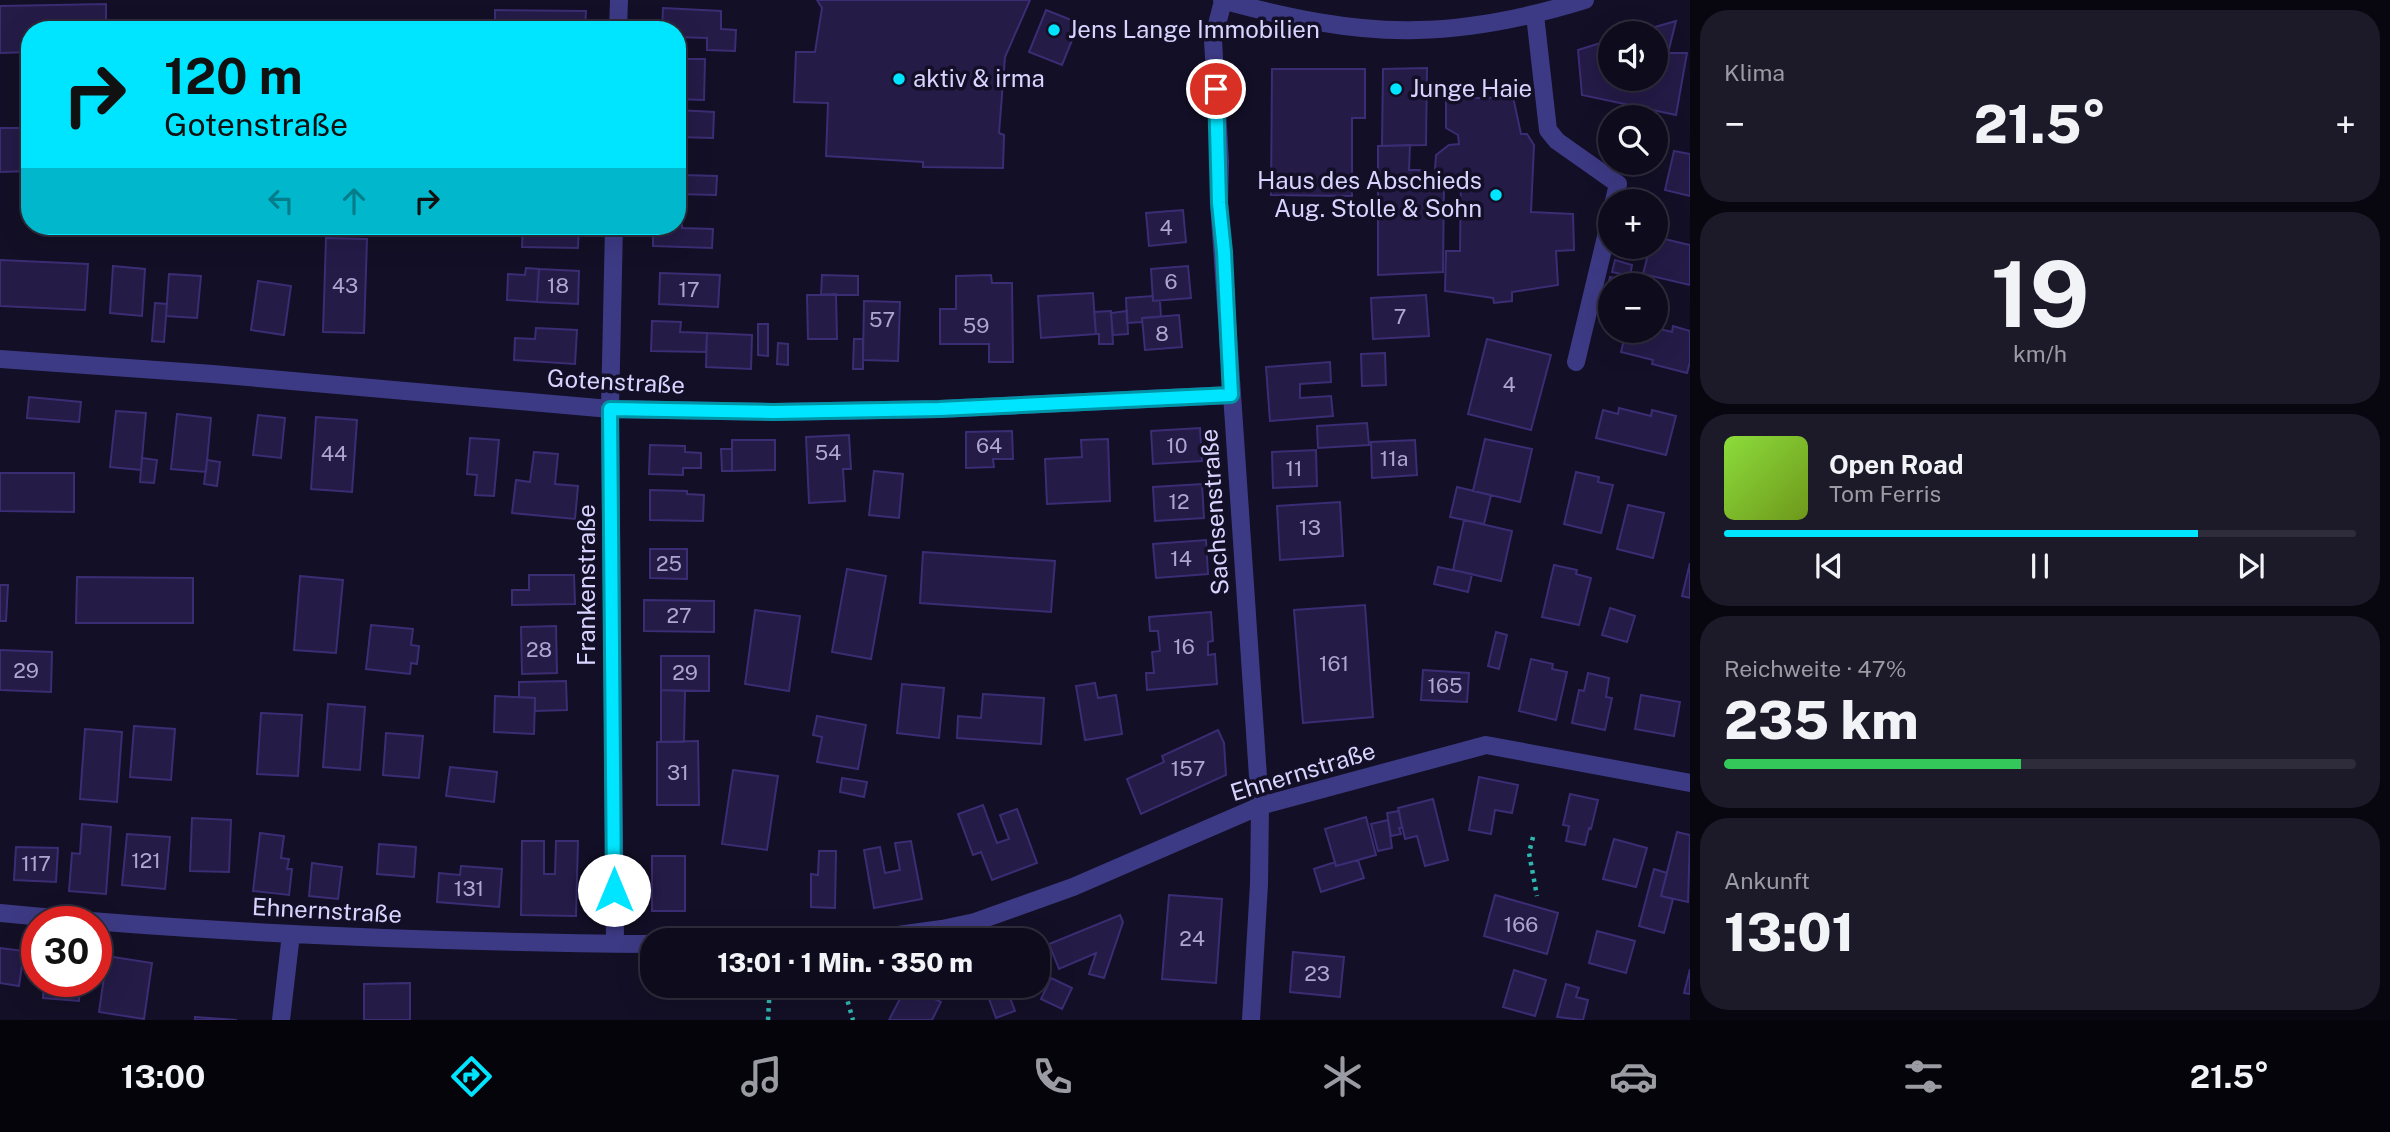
<!DOCTYPE html>
<html lang="de">
<meta charset="utf-8">
<style>
:root{--surface:#0e0b1c;--page:#1c1929;--text:#f1f3f6;--muted:#9b9ba3;--line:#2e2b3b;--accent:#00e5ff}
body{margin:0;font-family:"Public Sans",sans-serif;background:var(--page);color:var(--text);height:100vh;display:flex;flex-direction:column;font-size:26px;white-space:nowrap}
*{box-sizing:border-box;margin:0}
p{font-size:23px;color:var(--muted)}
.icon{flex:none;width:38px;height:38px;fill:none;stroke:currentColor;stroke-width:2;stroke-linecap:round;stroke-linejoin:round}
.map{position:relative;flex:1;overflow:hidden}
.sheet{display:flex;flex-direction:column;gap:10px;padding:10px;background:#08060f;width:700px}
.sheet>*{flex:none}
.guide{position:absolute;left:21px;top:21px;width:665px;height:214px;border-radius:28px;box-shadow:0 7px 28px #0002,0 0 0 2px var(--line);background:#00e5ff;color:#111;overflow:hidden}
.controls{position:absolute;left:1598px;top:21px;display:grid;gap:14px}
.controls a{display:grid;place-items:center;width:70px;height:70px;border-radius:50%;background:var(--surface);box-shadow:0 7px 28px #0002,0 0 0 2px var(--line);font-size:35px}
.speed{position:absolute;left:21px;top:906px;display:flex;gap:14px;font-size:35px;font-weight:700;text-align:center}
.speed>*{display:grid;place-content:center;width:91px;height:91px;border-radius:50%;background:var(--surface);box-shadow:0 7px 28px #0002,0 0 0 2px var(--line);line-height:1}
.speed .limit{border:10px solid #d22;background:#fff;color:#111}
.pin{position:absolute;display:grid;place-items:center;width:60px;height:60px;color:#fff;margin:-30px;border:4px solid #fff;border-radius:50%;box-shadow:0 2px 7px #0007}
.me{position:absolute;width:77px;margin:-38px;rotate:0deg;stroke-linejoin:round;filter:drop-shadow(0 0 5px #0008)}
.turn{display:flex;align-items:center;gap:24px;height:147px;padding:0 28px;font-size:32px}
.turn .icon{width:91px;height:91px;stroke-width:2.5}
.turn b{display:block;font-size:49px;line-height:60px}
.lanes{display:flex;align-items:center;height:66px;padding:0 28px;background:#0003;justify-content:center;gap:35px;direction:ltr}
.lanes .off{opacity:.35}
.big{font-size:52px;font-weight:800;line-height:1.1}
.sheet .widget{flex:1;display:flex;flex-direction:column;justify-content:center;gap:10px;min-width:0;padding:0 24px;border-radius:28px;background:var(--page)}
.sheet .dial{align-items:center;gap:0}
.dial b{font-size:91px;line-height:1}
.song{display:flex;align-items:center;gap:21px}
.cover{width:84px;height:84px;border-radius:10px;background:linear-gradient(135deg,hsl(90 70% 55%),hsl(80 70% 35%))}
.played{height:7px;border-radius:4px;background:linear-gradient(90deg,var(--accent) 75%,var(--line) 75%)}
.keys{display:flex;justify-content:space-around;direction:ltr}
.heat{display:flex;justify-content:space-between;align-items:center;font-size:38px;direction:ltr}
.charge{height:10px;border-radius:5px;background:linear-gradient(90deg,#34c759 47%,var(--line) 0)}
.trip{position:absolute;left:640px;top:928px;width:410px;height:70px;border-radius:28px;background:var(--surface);box-shadow:0 7px 28px #0002,0 0 0 2px var(--line);font-weight:800;line-height:70px;text-align:center}
.dock{display:flex;height:112px;justify-content:space-around;align-items:center;background:#06040b;color:var(--muted)}
.dock .icon{width:49px;height:49px}
.dock .current{color:var(--accent)}
.dock b{font-size:32px;color:var(--text)}
main{display:flex;flex:1;min-height:0}
.map>svg:first-child{display:block}
</style>
<main>
<div class="map">
<svg width="1690" height="1020" viewBox="0 0 1690 1020">
<rect width="100%" height="100%" fill="#130f26"/>
<path fill="#241b47" stroke="#3b2d73" stroke-width="2" d="M817,0H1030L1005,57L999,133L1004,135L1003,168L923,167V162L826,156L828,103L794,102L796,52H815L822,8Z
M106,4V30H30V52L0,53V6Z
M663,8L721,11V29L736,30L735,51L707,50V38L677,37V30H662Z
M495,10L586,11L585,30H495Z
M1046,10L1079,23L1062,65L1029,52Z
M1676,21L1668,53H1687L1676,115L1582,95L1578,50L1610,40V79H1656V33H1634Z
M677,59H705L704,100L677,99Z
M1427,68L1426,145L1382,146L1383,69Z
M1272,69H1365V118H1352V196L1271,195Z
M1513,97L1521,134H1527L1534,145L1531,212L1573,214L1574,250L1556,251L1558,285L1512,292V301L1494,303L1493,298L1445,291L1446,251H1460L1461,178L1446,177L1438,173L1435,169L1436,155L1449,145L1459,144L1458,135L1446,128V99Z
M677,110L714,112L713,138L677,137Z
M0,128H30V171L0,172Z
M1410,145L1409,170H1425V182L1444,184L1443,272L1378,275V146Z
M1674,151L1690,154V196L1665,190Z
M677,165H686L685,175L717,176L716,195L677,194Z
M1183,210L1186,242L1149,246L1146,213Z
M677,218H682V228L713,229L712,248L653,246V226H677Z
M523,226H579L578,248L522,247Z
M1656,237L1690,245V285L1643,274L1650,247H1656Z
M326,238L367,239L364,333L323,332Z
M0,260L88,264L85,310L0,306Z
M1615,260L1632,265L1630,276L1612,272Z
M113,266L145,269L142,316L110,313Z
M1188,266L1191,298L1153,301L1151,269Z
M526,268L539,269L537,302L507,300L508,274L525,275Z
M539,269L579,271L578,304L537,302Z
M660,273L720,275L718,307L659,304Z
M169,274L201,276L197,318L166,316Z
M822,275L858,276V295H821Z
M991,275L992,283H1012L1013,362H989V344H940V309H956V276Z
M1610,277L1644,285H1610V290H1607Z
M258,281L291,286L284,335L251,330Z
M1093,293L1096,334L1041,338L1038,296Z
M836,294L837,339H808L807,295Z
M1426,295L1429,336L1373,339L1371,298Z
M1153,296V301H1160L1161,317L1142,318V322L1127,323L1126,298Z
M864,301L900,302L898,361L863,360Z
M155,303L167,304L164,342L152,341Z
M1111,311L1113,344H1099V334H1096L1094,312Z
M1127,311L1128,334L1113,335L1111,313Z
M1179,315L1182,347L1145,350L1142,318Z
M652,321L681,322L680,332L707,333L706,352L651,351Z
M758,324H768V356L758,355Z
M1673,326L1690,331V362L1687,373L1652,364L1653,360L1621,352L1626,331H1656V328L1672,332Z
M536,328L577,330L575,364L514,360L515,338L535,339Z
M707,333L752,335L751,369L706,367Z
M854,339H863V369H853Z
M1487,339L1551,355L1531,430L1468,414Z
M778,343L788,344V365L777,364Z
M1385,353L1386,385L1362,386L1361,354Z
M1330,362L1331,382L1300,384V398L1331,396L1333,416L1270,421L1266,367Z
M29,397L81,402L79,422L27,418Z
M1619,408L1651,416L1652,410L1676,416L1666,455L1596,438L1603,410L1618,414Z
M116,411L146,413L141,470L110,467Z
M177,414L211,418L206,472L171,469Z
M258,415L285,418L281,458L253,455Z
M316,417L357,420L352,492L311,489Z
M1367,423L1369,445L1318,448L1317,426Z
M1200,428L1202,461L1153,464L1151,431Z
M1012,431L1013,459H993L994,467L966,468V432Z
M849,435L851,469H843L845,501L809,503L806,437Z
M470,438L499,440L494,496L475,495L477,475L467,474Z
M1108,439L1110,501L1047,504L1045,459L1082,457L1081,440Z
M1485,439L1532,449L1520,502L1473,491Z
M732,440H775V470L732,471Z
M1415,440L1417,475L1372,478L1371,442Z
M650,445L685,446V452L701,453V468H683V475L649,474Z
M721,449H732V471H722Z
M1316,450L1317,486L1273,488L1272,452Z
M534,452L558,454L555,484L578,486L575,519L512,513L516,480L530,482Z
M142,458L157,460L154,483L140,482Z
M207,460L220,462L217,486L204,484Z
M874,471L903,474L899,518L869,515Z
M1576,472L1599,477L1598,482L1613,485L1601,533L1564,524Z
M0,473H74V512L0,511Z
M1202,484L1204,518L1155,521L1153,487Z
M1457,487L1491,495L1484,524L1450,517Z
M650,490L687,491V494L704,495L703,521L650,520Z
M1340,502L1343,556L1280,560L1277,506Z
M1628,505L1664,513L1653,558L1617,549Z
M1464,520L1512,531L1501,581L1453,570Z
M1206,540L1208,574L1156,578L1153,544Z
M650,549H687V579L650,578Z
M923,552L1055,561L1051,612L920,603Z
M1690,563V598L1682,596Z
M1554,565L1577,570L1576,574L1591,578L1579,625L1542,617Z
M1438,567L1472,574L1468,592L1434,584Z
M847,569L886,576L871,659L832,652Z
M529,575H574L575,604L512,605V590H529Z
M300,576L343,580L336,653L294,650Z
M77,577L193,578V623H76Z
M0,585H8L6,621H0Z
M644,600L714,601V632L644,631Z
M1365,605L1373,717L1303,723L1294,610Z
M1610,608L1635,616L1627,642L1602,635Z
M755,610L800,616L789,691L745,684Z
M1211,612L1213,641L1208,642V655L1215,654L1217,684L1147,690L1146,673H1154L1152,652L1160,651L1158,631H1150L1149,617Z
M371,625L413,629L411,645L419,646L417,664L411,663L410,674L366,669Z
M556,626L557,673L522,674L521,627Z
M1496,632L1507,635L1499,669L1488,666Z
M0,650L52,652L51,692L0,690Z
M661,656H709V691L661,690Z
M1531,659L1553,664L1552,669L1567,672L1556,720L1519,711Z
M1423,670L1469,673L1467,702L1421,700Z
M1588,673L1609,678L1606,697L1612,698L1605,730L1572,723L1579,690L1584,691Z
M566,681L567,710L535,711V698L519,697V682Z
M1095,683L1098,698L1116,695L1122,734L1085,740L1076,686Z
M902,684L944,688L939,738L897,733Z
M661,690L685,691L684,742H661Z
M983,694L1044,698L1041,744L957,738L958,716L981,718Z
M1641,695L1680,702L1674,736L1635,729Z
M495,696L535,698L534,734L494,732Z
M328,704L365,707L360,770L323,767Z
M261,713L302,715L298,776L257,774Z
M817,716L866,725L858,769L817,762L822,737L813,735Z
M134,726L175,729L171,780L130,777Z
M85,729L122,732L117,802L80,799Z
M1218,730L1224,743L1226,775L1141,814L1127,779L1164,762L1162,756Z
M386,733L423,736L419,778L383,775Z
M698,741L699,805H657V742Z
M450,767L497,772L494,802L446,796Z
M733,770L778,776L767,850L722,844Z
M1479,777L1518,785L1512,813L1495,810L1491,834L1469,830Z
M842,778L867,782L864,797L840,792Z
M1570,794L1598,800L1591,829L1589,828L1585,845L1566,841L1569,826L1563,825Z
M1433,799L1448,860L1425,866L1417,836L1405,839L1398,808Z
M983,805L997,843L1009,839L1000,815L1017,809L1037,863L992,880L981,852L973,855L958,814Z
M1399,811L1402,828H1399L1401,834L1391,836L1387,813Z
M1366,817L1376,855L1336,866L1325,829Z
M192,818L231,820L229,872L190,871Z
M1388,820L1392,848L1378,851L1371,824Z
M82,824L111,827L106,894L69,891L72,853L80,854Z
M1677,832L1690,835L1688,902L1661,896Z
M260,833L284,836L281,858L289,859L287,869H292L289,895L253,891Z
M127,834L170,837L165,889L122,885Z
M1614,839L1647,848L1636,887L1603,879Z
M522,841H544V874H555L556,841H578L576,916L521,915Z
M911,841L922,899L874,908L864,850L880,847L885,873L900,870L895,843Z
M379,844L416,847L414,877L377,874Z
M16,847L58,848L56,882L14,880Z
M819,851H836L835,908L811,907V874L818,875Z
M652,856H685V911H652Z
M1358,860L1364,878L1321,892L1314,869L1335,862L1336,866Z
M312,863L342,867L338,899L309,896Z
M461,866L502,869L499,907L437,902L439,873L460,875Z
M1654,869L1667,873L1661,896L1673,899L1664,933L1639,926Z
M1169,895L1222,899L1216,983L1162,979Z
M1495,895L1558,913L1547,954L1484,936Z
M1120,915L1123,922L1104,978L1089,974L1096,953L1059,969L1049,944Z
M1597,931L1635,941L1626,973L1589,963Z
M0,948L24,951L19,986L0,983Z
M1293,952L1344,957L1340,997L1290,992Z
M107,956L152,963L144,1019L99,1012Z
M1690,969V994L1684,993Z
M1514,970L1546,980L1535,1016L1503,1007Z
M1051,978L1072,988L1062,1009L1041,999Z
M44,982H80L79,1001L43,998Z
M410,983V1020H364V984Z
M1566,984L1579,988L1576,997L1588,1000L1583,1020L1557,1017Z
M907,985L941,1002L932,1020H889Z
M984,985H1022L1007,990L1015,1011L996,1018Z
M195,1017L237,1020H195Z"/>
<g fill="none" stroke-linecap="round" stroke-linejoin="round">
<path stroke="#2fb8b0" stroke-width="4.5" stroke-dasharray="3.5 5" stroke-linecap="butt" d="M1533,837L1529,853L1537,896
M843,985L853,1020
M768,1020L770,985"/>
<path stroke="#3d3a85" stroke-width="18" d="M1222,0C1284,17 1352,32 1417,30C1474,29 1530,17 1585,0
M1223,1L1213,40L1220,162L1219,203L1260,806L1259,884L1251,1020
M1535,15L1548,130L1557,141L1618,184L1614,201
M618,30L619,0
M614,226L610,409L615,943
M0,359L213,374L610,409L773,412L939,409L1231,395
M1576,362L1610,220
M0,913C217,934 435,942 653,944
M861,940L942,929L975,922L1073,887L1260,806L1486,745L1690,783
M281,1020L291,934"/>
</g>
<g fill="none" stroke-linecap="round" stroke-linejoin="round">
<defs>
<path id="route" d="M614,890L610,409L773,412L939,409L1231,395L1224,252L1219,203L1216,89"/>
</defs>
<use href="#route" stroke="#0095a6" stroke-width="18"/>
<use href="#route" stroke="#00e5ff" stroke-width="12"/>
</g>
<g fill="#00e5ff" stroke="#130f26" stroke-width="2.5">
<circle cx="1054" cy="30" r="7"/>
<circle cx="899" cy="79" r="7"/>
<circle cx="1396" cy="89" r="7"/>
<circle cx="1496" cy="195" r="7"/>
</g>
<g text-anchor="middle" stroke-width="7" stroke-linejoin="round" paint-order="stroke">
<g font-size="21" fill="#aca6d1">
<text x="1166" y="235">4</text>
<text x="1171" y="289">6</text>
<text x="345" y="293">43</text>
<text x="558" y="293">18</text>
<text x="689" y="297">17</text>
<text x="1400" y="324">7</text>
<text x="882" y="327">57</text>
<text x="976" y="333">59</text>
<text x="1162" y="341">8</text>
<text x="1509" y="392">4</text>
<text x="989" y="453">64</text>
<text x="1177" y="453">10</text>
<text x="828" y="460">54</text>
<text x="334" y="461">44</text>
<text x="1394" y="466">11a</text>
<text x="1294" y="476">11</text>
<text x="1179" y="509">12</text>
<text x="1310" y="535">13</text>
<text x="1181" y="566">14</text>
<text x="669" y="571">25</text>
<text x="679" y="623">27</text>
<text x="1184" y="654">16</text>
<text x="539" y="657">28</text>
<text x="1334" y="671">161</text>
<text x="26" y="678">29</text>
<text x="685" y="680">29</text>
<text x="1445" y="693">165</text>
<text x="1188" y="776">157</text>
<text x="678" y="780">31</text>
<text x="146" y="868">121</text>
<text x="36" y="871">117</text>
<text x="469" y="896">131</text>
<text x="1521" y="932">166</text>
<text x="1192" y="946">24</text>
<text x="1317" y="981">23</text>
</g>
<g font-size="24" fill="#d9d4ff" stroke="#130f26" text-anchor="start">
<text x="1068" y="38">Jens Lange Immobilien</text>
<text x="913" y="87">aktiv &amp; irma</text>
<text x="1410" y="97">Junge Haie</text>
<text x="1482" y="189" text-anchor="end">Haus des Abschieds<tspan x="1482" dy="28">Aug. Stolle &amp; Sohn</tspan></text>
</g>
<g font-size="24" fill="#d9d4ff" stroke="#130f26">
<text transform="translate(616 382) rotate(3)" y="8">Gotenstraße</text>
<text transform="translate(1215 512) rotate(-94)" y="8">Sachsenstraße</text>
<text transform="translate(587 585) rotate(-90)" y="8">Frankenstraße</text>
<text transform="translate(1303 772) rotate(-17)" y="8">Ehnernstraße</text>
<text transform="translate(327 911) rotate(3)" y="8">Ehnernstraße</text>
</g>
</g>
</svg>
<div class="controls">
<a><svg class="icon" aria-label="sound" viewBox="0 0 24 24"><path d="M4 9h4l5-4v14l-5-4H4zM17 9q2 3 0 6"/></svg></a>
<a><svg class="icon" aria-label="search" viewBox="0 0 24 24"><circle cx="10" cy="10" r="6"/><path d="M15 15l6 6"/></svg></a>
<a>+</a>
<a>−</a>
</div>
<div class="speed"><div class="limit">30</div></div>
<div class="pin" style="left:1216px;top:89px;background:#d93025"><svg class="icon" aria-label="arrive" viewBox="0 0 24 24"><path d="M6 21V4h12l-3 4 3 4H6"/></svg></div>
<svg class="me" style="left:614px;top:890px" viewBox="-20 -20 40 40"><circle r="19" fill="#fff"/><path d="M0-13L10 11 0 6-10 11z" fill="#00e5ff"/></svg>
<div class="trip">13:01 · 1 Min. · 350 m</div>
<div class="guide">
<div class="turn"><svg class="icon" aria-label="right" viewBox="0 0 24 24"><path d="M7 20v-9h11M14 6l5 5-5 5"/></svg><div><b>120 m</b>Gotenstraße</div></div>
<div class="lanes"><svg class="icon off" aria-label="left" viewBox="0 0 24 24"><path d="M17 20v-9H6M10 6l-5 5 5 5"/></svg><svg class="icon off" aria-label="ahead" viewBox="0 0 24 24"><path d="M12 20V5M6 11l6-6 6 6"/></svg><svg class="icon" aria-label="right" viewBox="0 0 24 24"><path d="M7 20v-9h11M14 6l5 5-5 5"/></svg></div>
</div>
</div>
<section class="sheet">
<div class="widget"><p>Klima</p>
<div class="heat"><a>−</a><b class="big">21.5°</b><a>+</a></div>
</div>
<div class="widget dial"><b>19</b><p>km/h</p></div>
<div class="widget">
<div class="song"><i class="cover"></i><div><b>Open Road</b><p>Tom Ferris</p></div></div>
<div class="played"></div>
<div class="keys"><svg class="icon" aria-label="previous" viewBox="0 0 24 24"><path d="M18 5L8 12l10 7zM5 5v14"/></svg><svg class="icon" aria-label="pause" viewBox="0 0 24 24"><path d="M8 5v14M16 5v14"/></svg><svg class="icon" aria-label="next" viewBox="0 0 24 24"><path d="M6 5l10 7-10 7zM19 5v14"/></svg></div>
</div>
<div class="widget"><p>Reichweite · 47%</p><b class="big">235 km</b><div class="charge"></div></div>
<div class="widget"><p>Ankunft</p><b class="big">13:01</b></div>
</section>
</main>
<nav class="dock">
<b>13:00</b>
<svg class="icon current" aria-label="directions" viewBox="0 0 24 24"><path d="M12 3l9 9-9 9-9-9zM9 14v-3h6M13 9l2 2-2 2"/></svg>
<svg class="icon" aria-label="music" viewBox="0 0 24 24"><path d="M9 18V5l10-2v13"/><circle cx="6" cy="18" r="3"/><circle cx="16" cy="16" r="3"/></svg>
<svg class="icon" aria-label="phone" viewBox="0 0 24 24"><path d="M5 4h4l2 5-3 2q2 4 5 5l2-3 5 2v4C11 20 4 13 5 4z"/></svg>
<svg class="icon" aria-label="climate" viewBox="0 0 24 24"><path d="M12 3v18M4 7l16 10M4 17L20 7"/></svg>
<svg class="icon" aria-label="car" viewBox="0 0 24 24"><path d="M5 17H2v-5l4-1 3-4h7l3 4 3 1v5h-3M9 17h6M6 11h13"/><circle cx="7" cy="17" r="2"/><circle cx="17" cy="17" r="2"/></svg>
<svg class="icon" aria-label="filters" viewBox="0 0 24 24"><path d="M4 7h16M4 17h16"/><circle cx="9" cy="7" r="2"/><circle cx="15" cy="17" r="2"/></svg>
<b>21.5°</b>
</nav>
